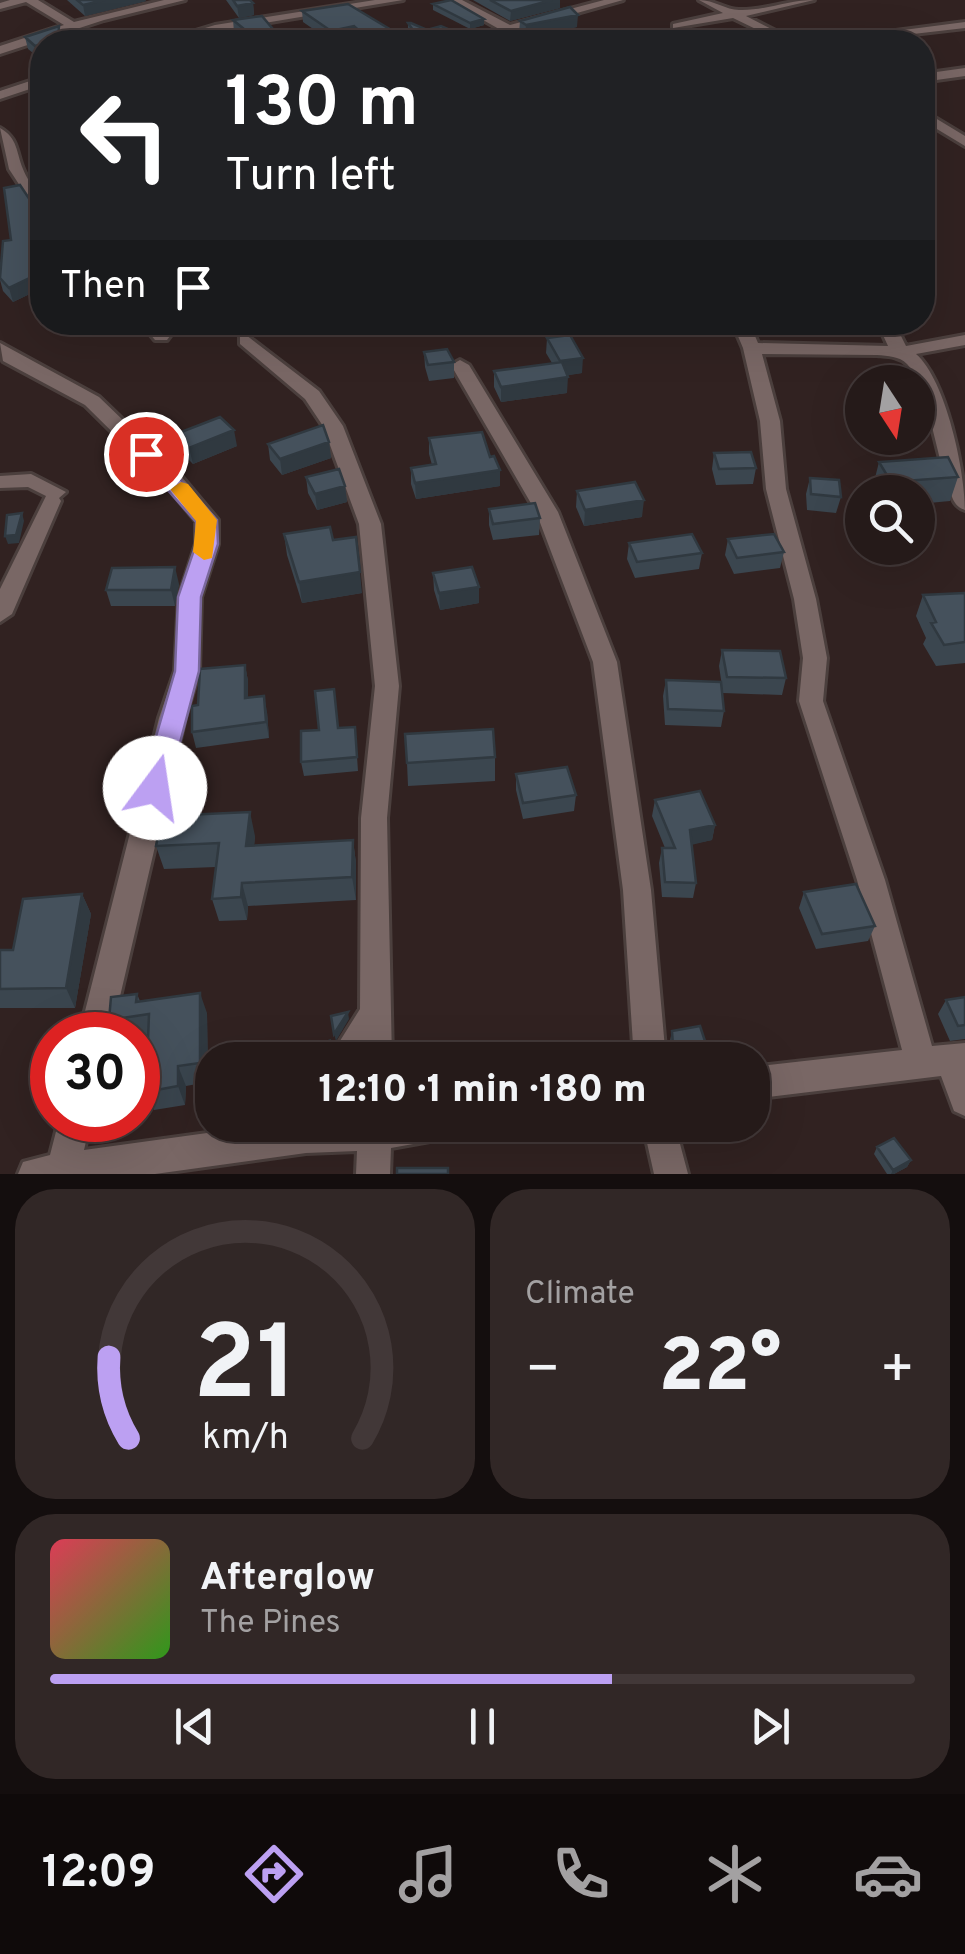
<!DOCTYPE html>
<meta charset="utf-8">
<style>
:root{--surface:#251a19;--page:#312726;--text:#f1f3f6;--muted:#a3a1a2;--line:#423838;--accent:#bca0f2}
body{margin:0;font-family:Overpass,sans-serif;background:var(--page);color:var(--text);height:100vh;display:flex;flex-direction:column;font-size:38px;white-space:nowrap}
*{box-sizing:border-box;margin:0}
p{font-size:32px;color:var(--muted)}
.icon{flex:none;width:55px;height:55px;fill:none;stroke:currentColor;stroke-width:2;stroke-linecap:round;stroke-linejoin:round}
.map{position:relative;height:1174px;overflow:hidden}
.side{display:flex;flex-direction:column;gap:15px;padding:15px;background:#140e0e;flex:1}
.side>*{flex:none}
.banner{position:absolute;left:30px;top:30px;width:905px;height:305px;border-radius:40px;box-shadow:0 10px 40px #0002,0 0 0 2px var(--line);background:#202124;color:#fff;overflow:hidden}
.needle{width:65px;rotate:168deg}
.fabs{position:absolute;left:845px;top:365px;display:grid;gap:20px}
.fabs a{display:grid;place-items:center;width:90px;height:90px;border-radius:50%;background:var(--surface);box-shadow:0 10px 40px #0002,0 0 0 2px var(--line);font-size:50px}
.speed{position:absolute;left:30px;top:1012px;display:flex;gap:20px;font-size:50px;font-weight:700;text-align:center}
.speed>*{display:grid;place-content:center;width:130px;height:130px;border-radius:50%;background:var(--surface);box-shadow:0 10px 40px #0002,0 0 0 2px var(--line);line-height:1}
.speed .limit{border:15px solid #d22;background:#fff;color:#111}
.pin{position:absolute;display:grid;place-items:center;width:85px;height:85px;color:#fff;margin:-42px;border:5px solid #fff;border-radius:50%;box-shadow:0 2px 10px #0007}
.me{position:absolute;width:110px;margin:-55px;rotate:14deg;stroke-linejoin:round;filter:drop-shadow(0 0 8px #0008)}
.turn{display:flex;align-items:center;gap:35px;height:210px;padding:0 30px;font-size:45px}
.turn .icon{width:130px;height:130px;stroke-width:2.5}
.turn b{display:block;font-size:70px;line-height:85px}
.then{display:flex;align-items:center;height:95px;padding:0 30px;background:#0003;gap:20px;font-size:38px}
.big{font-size:75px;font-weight:800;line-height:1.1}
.side .tile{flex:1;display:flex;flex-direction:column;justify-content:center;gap:15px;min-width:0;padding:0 35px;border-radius:40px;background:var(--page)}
.side .dial{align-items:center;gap:0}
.dial svg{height:260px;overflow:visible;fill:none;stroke:var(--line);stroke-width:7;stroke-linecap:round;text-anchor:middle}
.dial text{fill:var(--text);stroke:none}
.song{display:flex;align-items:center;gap:30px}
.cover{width:120px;height:120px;border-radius:15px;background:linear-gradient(135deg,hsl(350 70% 55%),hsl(110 70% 35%))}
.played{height:10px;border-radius:5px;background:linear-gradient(90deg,var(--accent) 65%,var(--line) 65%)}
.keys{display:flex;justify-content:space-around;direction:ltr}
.heat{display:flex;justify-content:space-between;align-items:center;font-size:55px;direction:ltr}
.side .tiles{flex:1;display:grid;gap:15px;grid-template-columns:1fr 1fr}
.tile:last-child{grid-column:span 2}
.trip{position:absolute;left:195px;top:1042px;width:575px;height:100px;border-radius:40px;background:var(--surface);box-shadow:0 10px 40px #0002,0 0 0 2px var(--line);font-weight:800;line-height:100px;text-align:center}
.tabs{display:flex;height:160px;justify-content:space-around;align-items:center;background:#0f0a0a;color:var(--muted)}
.tabs .icon{width:70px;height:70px}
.tabs .selected{color:var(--accent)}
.tabs b{font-size:45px;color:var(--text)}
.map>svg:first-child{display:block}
</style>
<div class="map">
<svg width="965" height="1174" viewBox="0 0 965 1174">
<rect width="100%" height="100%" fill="#312221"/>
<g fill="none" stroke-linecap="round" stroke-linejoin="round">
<defs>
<path id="minor" d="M10,0H38L74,22L164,0H185L104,20L0,54V46L64,25L26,2L0,9V3Z
M375,0H403L216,31L176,42H159L215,25Z
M448,0H462L510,25L604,0H623L474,42H456L499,29Z
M699,0C714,0 726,10 739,10C764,11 788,0 814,0L746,16L797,42H783L733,18L673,28V24L723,13Z
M965,22V28L844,42H811Z
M965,68V76L922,82V74Z
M42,77V85L0,99V91Z
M922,110L965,136V146L922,120Z
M0,128C18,138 16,152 23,169C30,187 42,193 42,213L37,212L9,169Z
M140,322H158L170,336L167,340H155Z
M732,322H749L758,343L888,346L877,322H894L906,346L965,335V345L916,354C946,380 965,471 965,510C953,506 952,496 948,485C936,455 927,384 907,364C899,356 888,356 877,355L762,354L780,421L786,489L816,599L827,658L823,701L885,880L932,1046L965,1043V1116L954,1111L941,1076L752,1099V1067L902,1050L857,880L799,701L803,658L794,599L766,489L760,421L743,348Z
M246,335L319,391L343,426L381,524L399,686L387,818L392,1060H328L360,1009L361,818L375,686L359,524L323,426L305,399L240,344V336Z
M0,343L99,397L181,476L218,520V544L201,597L199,671L185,718L111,1035H79L159,718L175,671L179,597L196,544V521L167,486L85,405L3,361Z
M460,360L469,365L558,512L617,662L651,890L666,1060H634L623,890L593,662L536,512L451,365Z
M31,474L66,492L59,498L61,501L12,614L0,622V589L46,496L28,487L0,488V476Z
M59,1120H91L84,1150L266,1125H456L452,1137L391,1148L390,1174H356L357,1151L306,1153L155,1174H18L23,1162L50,1155Z
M643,1125H675L688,1174H654Z"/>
</defs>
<use href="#minor" stroke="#4b3f3d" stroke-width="6"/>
<use href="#minor" fill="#796765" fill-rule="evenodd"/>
</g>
<path fill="#3b464f" d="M67,0H145L146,1L85,16Z
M226,0H250L253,3L254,15L239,18Z
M473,0H560V8L510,21Z
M433,4L484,25L470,29L433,10Z
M302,11L398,34H408V23L427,30L478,42H360L354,38L332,42L303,22Z
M233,20L278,42H247L234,32Z
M520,21L577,27L525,37L519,33Z
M59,26L61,42H42V56L38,57L28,49L25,37Z
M42,190V243H39L36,291L13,302L3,291L0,280V268L11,240L30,200L38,203L42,199Z
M269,322H314V325L283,335Z
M547,338L582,373L567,375V393L501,402L494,387V371L552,363L546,353Z
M424,352L454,362V378L429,381L425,367Z
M176,434L237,446L193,464L179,450Z
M429,438L500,470V486L416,499L411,484V468L432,465L429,454Z
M329,442L331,458L282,475L270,460L268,444Z
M714,453L756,468L753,484L716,485L712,469Z
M879,462L958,477L950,501L918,504V492H876L873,486Z
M306,477L345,486L347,502L317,510L308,493Z
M810,478L841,497L836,513L807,510L806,494Z
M577,491L642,517L584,526L576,507Z
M489,509L540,518L539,535L493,540L489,525Z
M284,534L333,540L362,593L302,603L287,555Z
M728,539L784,552L780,568L734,574L725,555Z
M629,543L702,553L699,569L635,578L627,559Z
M433,573L479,587V603L440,610L434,590Z
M179,584L175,606H111L106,590Z
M965,593V663L936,666L923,644L926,638L916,616L923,595Z
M722,650L786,678L782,695L723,693L719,666Z
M245,665L248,681V698L267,712L269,738L196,748L192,732L198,705Z
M666,680L724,711L721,727L665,725L663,696Z
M355,727L358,771L304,776L301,762L339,728Z
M495,757V781L408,786L407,763Z
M516,774L576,795L574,811L523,819L516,790Z
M655,800L715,825L712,840L692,844L696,883L693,898L662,897L659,863L662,848H665L652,816Z
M255,836L254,846L353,840L356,863V900L248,906L247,920L219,921L212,899L216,867L164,869L156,846Z
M804,892L875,926L868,941L816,949L799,908Z
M82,894L91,914L75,1008H0V950H13Z
M137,994L140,1001L207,1013L208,1082L186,1086L185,1105L154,1110L146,1092L148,1036L138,1037V1035H115L109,1020Z
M965,997V1039L950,1041L938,1014L946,1000Z
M672,1031L710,1056L708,1060H666Z
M877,1147L911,1160L907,1167L894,1174H887L874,1154Z"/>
<path fill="#303940" d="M105,0H145L146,1L85,16L83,5Z
M552,0H560V8L510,21L511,11Z
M253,3L254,15L239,18L237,6Z
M578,15L577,27L525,37L526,25Z
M484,19V25L470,29V23Z
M354,26V38L332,42L331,31Z
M277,34L278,42H255V38Z
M42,44V56L38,57L35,46Z
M35,229L39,243L36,291L13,302L9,288Z
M281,322H314V325L283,335Z
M583,358L582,373L559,377L560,361Z
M568,377L567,393L501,402V387Z
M234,430L237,446L193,464L189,448Z
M329,442L331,458L282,475L280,459Z
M500,470V486L416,499L415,483Z
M345,486L347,502L317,510L315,494Z
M644,500L642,517L584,526L585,510Z
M22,513L24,521L19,543L8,544L5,536Z
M175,567L179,584L175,606L171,590Z
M360,572L362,593L302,603L299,582Z
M479,587V603L440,610L439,593Z
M245,665L248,681V715L245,698Z
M264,696L267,712L269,738L266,722Z
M250,812L255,836L252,869L246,846Z
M715,825L712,840L687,846L690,830Z
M353,840L356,863V900L352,877Z
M242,883L248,906L247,920L241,897Z
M82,894L91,914L75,1008L66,988Z
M200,993L207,1013L208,1082L200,1063Z
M348,1012L349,1019L336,1041L334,1034Z
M329,1041L330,1048L324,1060L323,1053Z
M178,1066L186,1086L185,1105L178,1086Z
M911,1160L907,1167L894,1174H891L893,1170Z"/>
<path fill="#45515c" stroke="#303940" stroke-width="2.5" d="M77,0H105L83,5Z
M233,0H250L253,3L237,6Z
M451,0L484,19L470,23L433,4Z
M490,0H552L511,11Z
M348,4L398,34L415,33L408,23H411L427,30L441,26L478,42H372L354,26L331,31L302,11Z
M570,7L578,15L526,25L520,21Z
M262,16L277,34L255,38L233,20Z
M59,26L58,41L42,42V44L35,46L25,37Z
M848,36L858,42H830L823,38Z
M167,38L176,42H149Z
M20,185L30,200L38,203L42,199L41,190H42V228L35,229L32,277L9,288L0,278L3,241L11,240L4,188Z
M570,335L583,358L560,361L547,338Z
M447,349L454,362L428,365L424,352Z
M562,362L568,377L501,387L494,371Z
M220,417L234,430L189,448L176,434Z
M323,425L329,442L280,459L268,444Z
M482,432L490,457L494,456L500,470L415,483L411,468L436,464L429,438Z
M751,452L756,468L719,469L714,453Z
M948,457L958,477L891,482L879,462Z
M339,469L345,486L315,494L306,477Z
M810,478L839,480L841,497L811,494Z
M635,482L644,500L585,510L577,491Z
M535,503L540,518L493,524L489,509Z
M22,513L16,535L5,536L7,515Z
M330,527L333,540L356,537L360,572L299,582L284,534Z
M692,534L702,553L637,562L629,543Z
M774,534L784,552L737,558L728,539Z
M175,567L171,590H106L112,568Z
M472,567L479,587L439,593L433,573Z
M965,593V642L944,645L931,623L936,622L923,595Z
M722,650L780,651L786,678L727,677Z
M245,665V698L264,696L266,722L192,732V706L198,705L200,669Z
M666,680L721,682L724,711L668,709Z
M334,689L338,728L355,727L357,757L301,762V731L319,730L315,691Z
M493,729L495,757L407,763L405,734Z
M567,767L576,795L523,803L516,774Z
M700,791L715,825L690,830L696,883L665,882L662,848H675L655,800Z
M250,812L246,846L353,840L352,877L242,883L241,897L212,899L219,843L156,846L162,816Z
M856,884L875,926L822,934L804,892Z
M82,894L66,988L0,989V950H13L23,899Z
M200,993V1063L178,1066V1086L146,1092L149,1014L109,1020L111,997L137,994L136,1002Z
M965,997V1025L958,1026L946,1000Z
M348,1012L334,1034L331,1016Z
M700,1026L710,1056L688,1060H672L669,1050L673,1046L672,1031Z
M329,1041L323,1053L334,1060H315L311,1047Z
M894,1138L911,1160L893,1170L877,1147Z
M397,1168H448V1174H397Z"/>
<path fill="#bca0f2" stroke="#7a689d" stroke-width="2.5" d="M146,448L154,450L217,520L218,544L201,597L199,671L168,788L164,796L155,799L145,796L141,788L175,671L178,597L196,544V522L136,454Z"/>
<path fill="#f59e0b" d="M181,482L188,484L217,520L212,558L204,560L193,552L196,521L170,489Z"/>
</svg>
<div class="fabs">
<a><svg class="needle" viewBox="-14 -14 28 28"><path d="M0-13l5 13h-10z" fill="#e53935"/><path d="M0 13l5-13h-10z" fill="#a3a1a2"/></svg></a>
<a><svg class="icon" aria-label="search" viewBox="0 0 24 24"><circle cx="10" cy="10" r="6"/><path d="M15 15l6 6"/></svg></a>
</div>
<div class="speed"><div class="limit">30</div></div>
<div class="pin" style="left:146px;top:454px;background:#d93025"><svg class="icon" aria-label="arrive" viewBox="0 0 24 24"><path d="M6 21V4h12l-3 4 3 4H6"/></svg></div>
<svg class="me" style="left:155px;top:788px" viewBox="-20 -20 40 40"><circle r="19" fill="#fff"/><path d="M0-13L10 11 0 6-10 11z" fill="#bca0f2"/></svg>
<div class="trip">12:10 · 1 min · 180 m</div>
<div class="banner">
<div class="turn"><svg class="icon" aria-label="left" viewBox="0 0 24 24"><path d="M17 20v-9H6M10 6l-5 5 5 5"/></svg><div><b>130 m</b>Turn left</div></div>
<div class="then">Then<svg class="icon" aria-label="arrive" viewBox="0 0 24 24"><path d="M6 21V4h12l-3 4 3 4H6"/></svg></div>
</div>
</div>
<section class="side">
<div class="tiles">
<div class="tile dial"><svg viewBox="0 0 100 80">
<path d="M14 69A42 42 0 1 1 86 69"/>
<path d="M14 69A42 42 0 0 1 8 44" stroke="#bca0f2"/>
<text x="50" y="56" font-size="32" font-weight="700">21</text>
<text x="50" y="72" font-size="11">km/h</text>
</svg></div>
<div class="tile"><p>Climate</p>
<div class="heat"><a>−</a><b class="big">22°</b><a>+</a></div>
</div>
<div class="tile">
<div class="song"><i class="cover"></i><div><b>Afterglow</b><p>The Pines</p></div></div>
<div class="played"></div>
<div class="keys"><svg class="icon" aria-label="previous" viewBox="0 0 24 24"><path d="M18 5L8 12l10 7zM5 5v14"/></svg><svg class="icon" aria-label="pause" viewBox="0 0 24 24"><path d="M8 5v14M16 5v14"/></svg><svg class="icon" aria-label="next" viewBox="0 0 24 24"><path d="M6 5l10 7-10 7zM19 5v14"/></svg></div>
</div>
</div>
</section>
<nav class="tabs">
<b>12:09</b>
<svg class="icon selected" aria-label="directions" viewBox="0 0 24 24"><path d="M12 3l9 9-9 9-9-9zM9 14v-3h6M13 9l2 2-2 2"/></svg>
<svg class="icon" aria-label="music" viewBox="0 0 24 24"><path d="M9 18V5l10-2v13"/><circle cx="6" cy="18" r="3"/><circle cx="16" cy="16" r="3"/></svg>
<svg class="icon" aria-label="phone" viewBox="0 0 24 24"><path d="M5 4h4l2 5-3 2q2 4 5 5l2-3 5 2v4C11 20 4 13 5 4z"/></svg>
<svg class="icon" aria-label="climate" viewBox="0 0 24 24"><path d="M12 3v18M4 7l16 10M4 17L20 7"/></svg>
<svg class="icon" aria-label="car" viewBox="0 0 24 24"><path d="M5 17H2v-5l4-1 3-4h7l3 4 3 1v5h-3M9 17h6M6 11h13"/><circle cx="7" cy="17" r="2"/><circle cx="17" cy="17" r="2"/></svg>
</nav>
